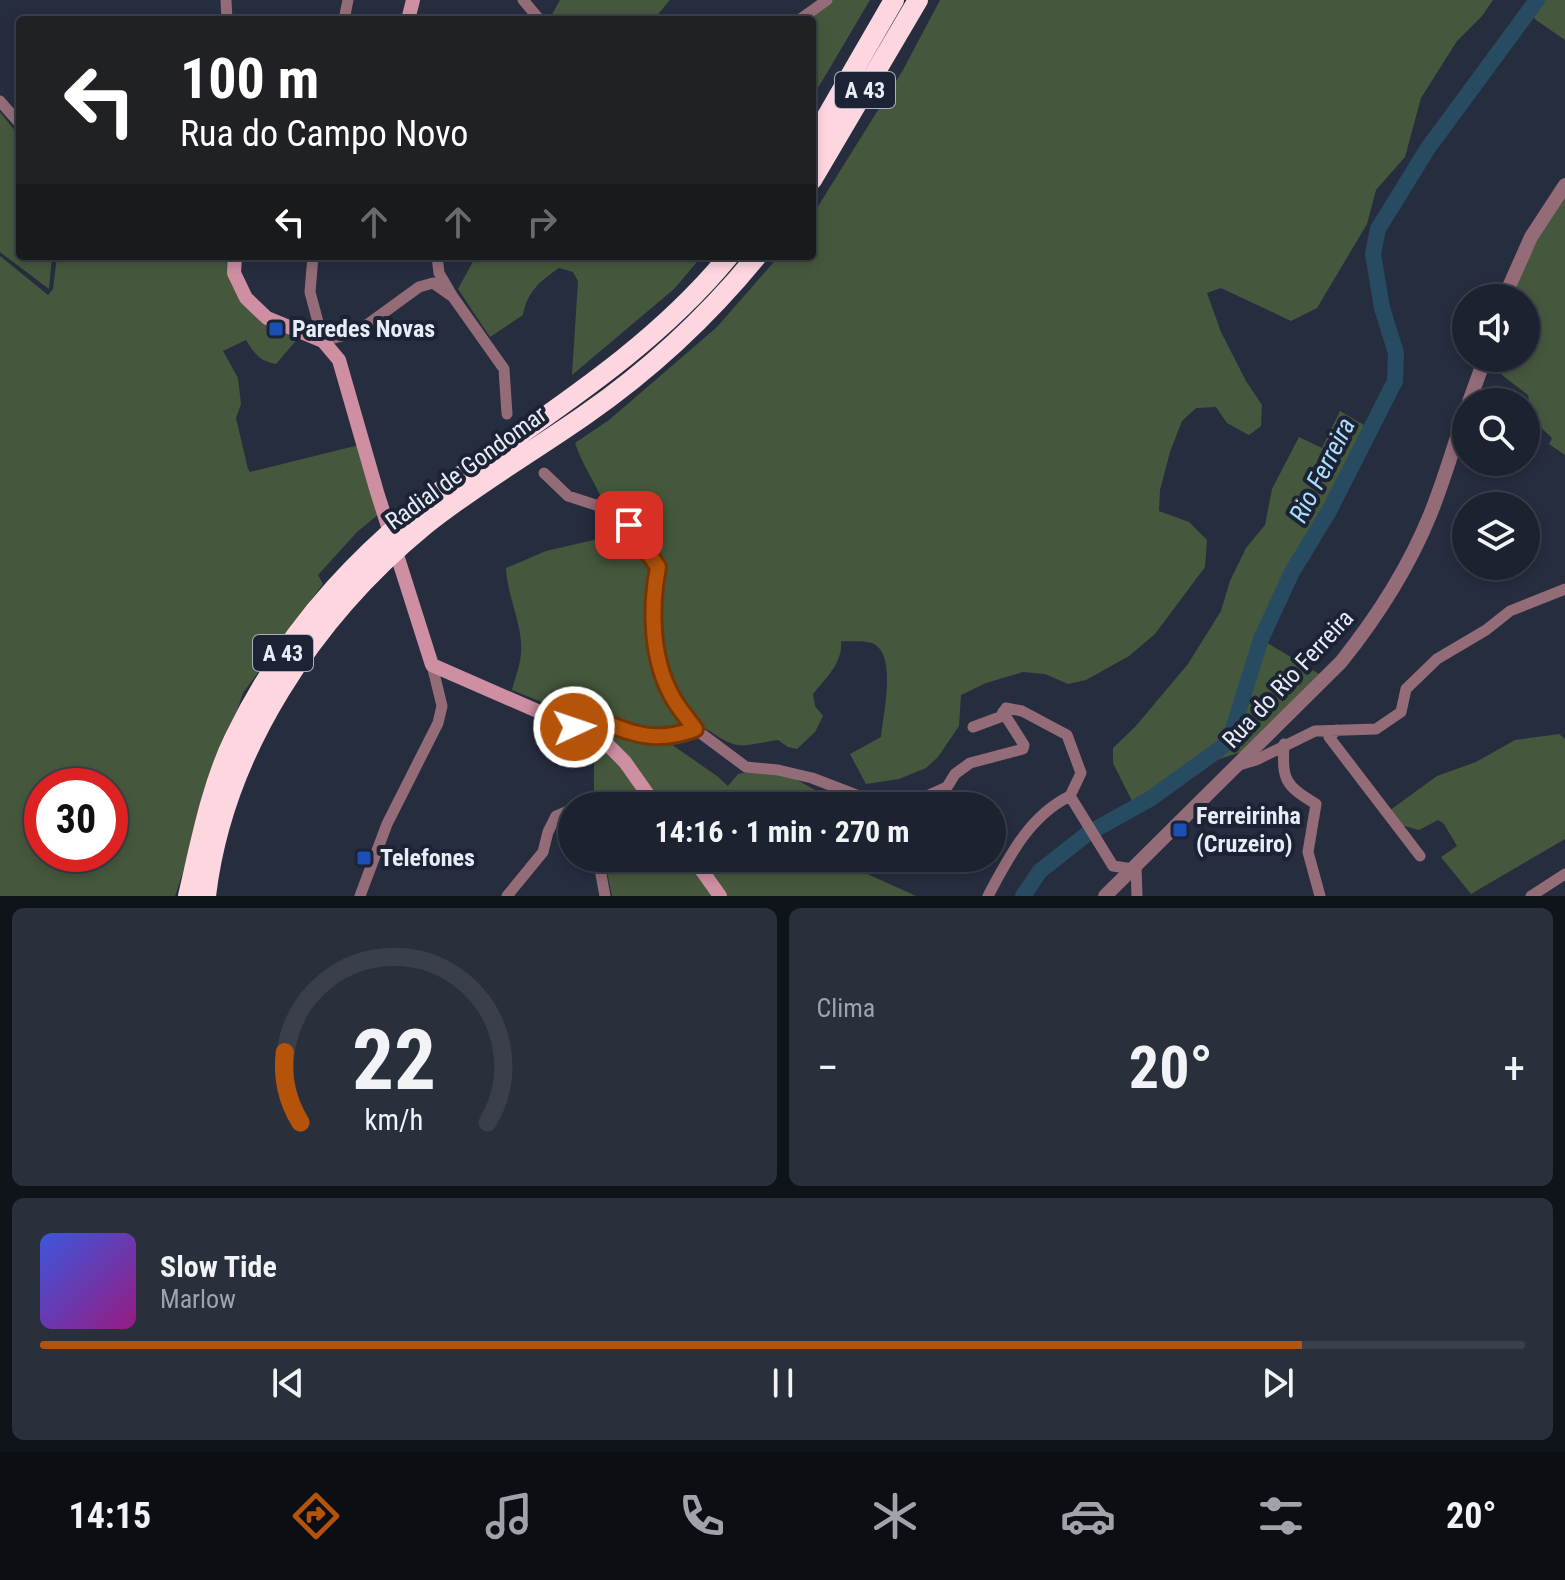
<!DOCTYPE html>
<html lang="pt">
<meta charset="utf-8">
<style>
:root{--surface:#1c222f;--page:#292f3b;--text:#f1f3f6;--muted:#a0a4aa;--line:#3a3f4b;--accent:#b45309}
body{margin:0;font-family:"Roboto Condensed",sans-serif;background:var(--page);color:var(--text);height:100vh;display:flex;flex-direction:column;font-size:30px;white-space:nowrap}
*{box-sizing:border-box;margin:0}
p{font-size:26px;color:var(--muted)}
.icon{flex:none;width:44px;height:44px;fill:none;stroke:currentColor;stroke-width:2;stroke-linecap:round;stroke-linejoin:round}
.map{position:relative;height:896px;overflow:hidden}
.side{display:flex;flex-direction:column;gap:12px;padding:12px;background:#0f131a;flex:1}
.side>*{flex:none}
.hud{position:absolute;left:16px;top:16px;width:800px;height:244px;border-radius:8px;box-shadow:0 4px 12px #0003,0 0 0 2px var(--line);background:#202124;color:#fff;overflow:hidden}
.fabs{position:absolute;left:1452px;top:284px;display:grid;gap:16px}
.fabs a{display:grid;place-items:center;width:88px;height:88px;border-radius:50%;background:var(--surface);box-shadow:0 4px 12px #0003,0 0 0 2px var(--line);font-size:40px}
.speed{position:absolute;left:24px;top:768px;display:flex;gap:16px;font-size:40px;font-weight:700;text-align:center}
.speed>*{display:grid;place-content:center;width:104px;height:104px;border-radius:50%;background:var(--surface);box-shadow:0 4px 12px #0003,0 0 0 2px var(--line);line-height:1}
.speed .limit{border:12px solid #d22;background:#fff;color:#111}
.pin{position:absolute;display:grid;place-items:center;width:68px;height:68px;color:#fff;margin:-34px;border-radius:16px;box-shadow:0 4px 12px #0006}
.me{position:absolute;width:88px;margin:-44px;rotate:87deg;stroke-linejoin:round;filter:drop-shadow(0 0 6px #0008)}
.turn{display:flex;align-items:center;gap:28px;height:168px;padding:0 32px;font-size:36px}
.turn .icon{width:104px;height:104px;stroke-width:2.5}
.turn b{display:block;font-size:56px;line-height:68px}
.lanes{display:flex;align-items:center;height:76px;padding:0 32px;background:#0003;justify-content:center;gap:40px;direction:ltr}
.lanes .off{opacity:.35}
.big{font-size:60px;font-weight:700;line-height:1.1}
.side .widget{flex:1;display:flex;flex-direction:column;justify-content:center;gap:12px;min-width:0;padding:0 28px;border-radius:12px;background:var(--page)}
.side .dial{align-items:center;gap:0}
.dial svg{height:208px;overflow:visible;fill:none;stroke:var(--line);stroke-width:7;stroke-linecap:round;text-anchor:middle}
.dial text{fill:var(--text);stroke:none}
.song{display:flex;align-items:center;gap:24px}
.cover{width:96px;height:96px;border-radius:12px;background:linear-gradient(135deg,hsl(230 70% 55%),hsl(310 70% 35%))}
.played{height:8px;border-radius:4px;background:linear-gradient(90deg,var(--accent) 85%,var(--line) 85%)}
.keys{display:flex;justify-content:space-around;direction:ltr}
.heat{display:flex;justify-content:space-between;align-items:center;font-size:44px;direction:ltr}
.side .tiles{flex:1;display:grid;gap:12px;grid-template-columns:1fr 1fr}
.widget:last-child{grid-column:span 2}
.trip{position:absolute;left:558px;top:792px;width:448px;height:80px;border-radius:40px;background:var(--surface);box-shadow:0 4px 12px #0003,0 0 0 2px var(--line);font-weight:700;line-height:80px;text-align:center}
.menu{display:flex;height:128px;justify-content:space-around;align-items:center;background:#0b0e13;color:var(--muted)}
.menu .icon{width:56px;height:56px}
.menu .on{color:var(--accent)}
.menu b{font-size:36px;color:var(--text)}
.map>svg:first-child{display:block}
</style>
<div class="map">
<svg width="1565" height="896" viewBox="0 0 1565 896">
<rect width="100%" height="100%" fill="#262d3f"/>
<path fill="#45583d" fill-rule="evenodd" d="M560,0H670L653,20H549Z
M831,0H870L812,98V20H800Z
M940,0H1493L1482,16L1457,41L1421,98L1405,157L1376,190L1367,224L1317,308L1291,321L1221,288L1207,293L1221,332L1246,381L1262,405L1261,426L1249,435L1227,423L1216,407L1196,408L1182,421L1170,452L1160,490L1159,511L1189,522L1207,540L1205,567L1155,634L1129,656L1086,680L1068,684L1045,674L1023,672L986,683L961,695L959,726L938,757L926,768L899,779L866,784L850,754L881,737C883,715 897,656 874,644C866,640 850,642 841,641C843,663 826,678 813,694L815,706L823,716L815,732L797,749L788,747L778,740C766,741 749,747 738,745C717,741 711,726 689,724L670,737L668,742L717,776L728,786L738,774L753,771L792,777L815,790L822,806H594V732L578,717L512,690C515,677 521,664 521,651C523,625 507,596 506,568L546,551L598,539L610,531C609,499 585,474 575,443L609,420L717,327L779,256H812V216L903,70Z
M1530,0H1565V40L1536,20L1525,6Z
M0,112L20,137V256H52L49,289L0,252Z
M1565,193V455L1549,444L1552,438L1533,420L1528,395L1502,375L1485,358H1526V298H1512L1527,253Z
M0,256L48,295L53,289L57,256H229L241,300L300,336L276,364C259,361 255,354 246,340L223,351L238,378L241,404L236,418L248,469L250,472L359,445L380,513L357,532L318,575L323,584L243,693L175,896H0ZM42,786H110V854H42Z
M476,256H702L674,289L572,375L578,281L573,272L559,268C540,281 527,292 523,315L490,337L458,289Z
M1340,411L1374,431L1298,566L1273,598L1256,636L1319,674L1245,751L1219,759L1133,803L1113,763V748L1135,727L1188,664L1221,611L1230,581L1246,548L1265,525L1272,489L1299,437L1322,448Z
M1559,734L1565,739V839L1471,894L1441,857L1457,846L1444,824L1438,820L1419,830L1404,826L1389,811L1437,776L1476,762L1515,740Z
M604,858H845L863,872L916,896H612Z"/>
<g fill="none" stroke-linecap="round" stroke-linejoin="round">
<path stroke="#274c62" stroke-width="16" d="M1023,896L1040,871L1087,834L1150,799L1229,742L1261,639L1292,572L1329,511L1395,381L1396,353L1382,308L1373,254L1378,229L1428,148L1537,0"/>
<path stroke="#946c77" stroke-width="11" d="M226,0L227,20
M523,0L540,20
M344,20L348,0
M799,20L827,0
M0,101L20,124
M313,256L310,292L323,341L357,332L419,287L433,283L453,297
M437,256L439,273L453,297L504,369L507,414
M544,473L568,496L611,510L629,525L658,567C650,609 651,659 673,698C679,709 688,719 695,729
M574,727L594,718C633,734 654,744 695,729L746,767L778,770L812,778L885,806
M973,727L1000,717L1006,708L1022,711L1067,735L1081,773L1070,796
M1337,730L1329,737L1420,856
M1284,744C1282,781 1285,785 1316,804L1308,852L1320,896
M1239,765L1256,760L1315,731L1376,729L1401,712L1406,689L1437,659L1486,630L1510,611L1565,589
M1070,796L1113,866L1133,869
M904,806L947,787L955,774L970,763L1023,749L1024,745L1003,712
M598,858L605,896
M1136,866L1137,896
M360,896L387,824L438,723L442,706L432,665
M507,896L543,852L548,832L556,816L568,811L572,813
M988,896C1009,857 1029,816 1070,796
M1531,896L1565,874"/>
<path stroke="#946c77" stroke-width="14" d="M1504,298L1531,237L1565,185
M1469,402L1485,358
M1105,896L1341,662C1377,617 1408,569 1430,515C1444,481 1454,445 1466,410"/>
<path stroke="#cd8fa1" stroke-width="14" d="M408,20L413,0
M235,256L234,273L246,298L267,318L323,341L339,360L377,492L432,665L574,727L607,744L625,762L656,806
M693,858L720,896"/>
<path stroke="#fed6e0" stroke-width="20" d="M812,142L894,0
M812,180L918,0
M188,896C200,845 211,786 234,739C289,624 369,541 472,468C563,404 658,343 729,256
M206,896C223,751 314,616 425,525C475,485 532,452 585,415C650,370 707,317 757,256"/>
</g>
<g fill="none" stroke-linecap="round" stroke-linejoin="round">
<defs>
<path id="route" d="M574,727L594,718C633,734 654,744 695,729C688,719 679,709 673,698C651,660 650,609 658,567L629,525"/>
</defs>
<use href="#route" stroke="#753606" stroke-width="20"/>
<use href="#route" stroke="#b45309" stroke-width="14"/>
</g>
<g fill="#1a4fb4" stroke="#1c2335" stroke-width="3">
<rect x="268" y="321" width="16" height="16" rx="4"/>
<rect x="1172" y="822" width="16" height="16" rx="4"/>
<rect x="356" y="850" width="16" height="16" rx="4"/>
</g>
<g text-anchor="middle" stroke-width="8" stroke-linejoin="round" paint-order="stroke">
<g fill="#1c2335" stroke="#aab0be" stroke-width="2">
<rect x="835" y="72" width="60" height="36" rx="6"/>
<rect x="253" y="635" width="60" height="36" rx="6"/>
</g>
<g font-size="22" font-weight="bold" fill="#e7ecf8">
<text x="865" y="98">A 43</text>
<text x="283" y="661">A 43</text>
</g>
<g font-size="24" font-weight="bold" fill="#e7ecf8" stroke="#1c2335" text-anchor="start">
<text x="292" y="337">Paredes Novas</text>
<text x="1196" y="824">Ferreirinha<tspan x="1196" dy="28">(Cruzeiro)</tspan></text>
<text x="380" y="866">Telefones</text>
</g>
<g font-size="24" fill="#e7ecf8" stroke="#1c2335">
<text transform="translate(466 468) rotate(-36)" y="8">Radial de Gondomar</text>
<text transform="translate(1288 679) rotate(-47)" y="8">Rua do Rio Ferreira</text>
</g>
<g font-size="26" font-style="italic" fill="#aaddfd" stroke="#1c2335">
<text transform="translate(1322 470) rotate(-63)" y="9">Rio Ferreira</text>
</g>
</g>
</svg>
<div class="fabs">
<a><svg class="icon" aria-label="sound" viewBox="0 0 24 24"><path d="M4 9h4l5-4v14l-5-4H4zM17 9q2 3 0 6"/></svg></a>
<a><svg class="icon" aria-label="search" viewBox="0 0 24 24"><circle cx="10" cy="10" r="6"/><path d="M15 15l6 6"/></svg></a>
<a><svg class="icon" aria-label="layers" viewBox="0 0 24 24"><path d="M12 4l9 5-9 5-9-5zM3 14l9 5 9-5"/></svg></a>
</div>
<div class="speed"><div class="limit">30</div></div>
<div class="pin" style="left:629px;top:525px;background:#d93025"><svg class="icon" aria-label="arrive" viewBox="0 0 24 24"><path d="M6 21V4h12l-3 4 3 4H6"/></svg></div>
<svg class="me" style="left:574px;top:727px" viewBox="-20 -20 40 40"><circle r="17" fill="#b45309" stroke="#fff" stroke-width="3"/><path d="M0-11L8 9 0 5-8 9z" fill="#fff"/></svg>
<div class="trip">14:16 · 1 min · 270 m</div>
<div class="hud">
<div class="turn"><svg class="icon" aria-label="left" viewBox="0 0 24 24"><path d="M17 20v-9H6M10 6l-5 5 5 5"/></svg><div><b>100 m</b>Rua do Campo Novo</div></div>
<div class="lanes"><svg class="icon" aria-label="left" viewBox="0 0 24 24"><path d="M17 20v-9H6M10 6l-5 5 5 5"/></svg><svg class="icon off" aria-label="ahead" viewBox="0 0 24 24"><path d="M12 20V5M6 11l6-6 6 6"/></svg><svg class="icon off" aria-label="ahead" viewBox="0 0 24 24"><path d="M12 20V5M6 11l6-6 6 6"/></svg><svg class="icon off" aria-label="right" viewBox="0 0 24 24"><path d="M7 20v-9h11M14 6l5 5-5 5"/></svg></div>
</div>
</div>
<section class="side">
<div class="tiles">
<div class="widget dial"><svg viewBox="0 0 100 80">
<path d="M14 69A42 42 0 1 1 86 69"/>
<path d="M14 69A42 42 0 0 1 8 42" stroke="#b45309"/>
<text x="50" y="56" font-size="32" font-weight="700">22</text>
<text x="50" y="72" font-size="11">km/h</text>
</svg></div>
<div class="widget"><p>Clima</p>
<div class="heat"><a>−</a><b class="big">20°</b><a>+</a></div>
</div>
<div class="widget">
<div class="song"><i class="cover"></i><div><b>Slow Tide</b><p>Marlow</p></div></div>
<div class="played"></div>
<div class="keys"><svg class="icon" aria-label="previous" viewBox="0 0 24 24"><path d="M18 5L8 12l10 7zM5 5v14"/></svg><svg class="icon" aria-label="pause" viewBox="0 0 24 24"><path d="M8 5v14M16 5v14"/></svg><svg class="icon" aria-label="next" viewBox="0 0 24 24"><path d="M6 5l10 7-10 7zM19 5v14"/></svg></div>
</div>
</div>
</section>
<nav class="menu">
<b>14:15</b>
<svg class="icon on" aria-label="directions" viewBox="0 0 24 24"><path d="M12 3l9 9-9 9-9-9zM9 14v-3h6M13 9l2 2-2 2"/></svg>
<svg class="icon" aria-label="music" viewBox="0 0 24 24"><path d="M9 18V5l10-2v13"/><circle cx="6" cy="18" r="3"/><circle cx="16" cy="16" r="3"/></svg>
<svg class="icon" aria-label="phone" viewBox="0 0 24 24"><path d="M5 4h4l2 5-3 2q2 4 5 5l2-3 5 2v4C11 20 4 13 5 4z"/></svg>
<svg class="icon" aria-label="climate" viewBox="0 0 24 24"><path d="M12 3v18M4 7l16 10M4 17L20 7"/></svg>
<svg class="icon" aria-label="car" viewBox="0 0 24 24"><path d="M5 17H2v-5l4-1 3-4h7l3 4 3 1v5h-3M9 17h6M6 11h13"/><circle cx="7" cy="17" r="2"/><circle cx="17" cy="17" r="2"/></svg>
<svg class="icon" aria-label="filters" viewBox="0 0 24 24"><path d="M4 7h16M4 17h16"/><circle cx="9" cy="7" r="2"/><circle cx="15" cy="17" r="2"/></svg>
<b>20°</b>
</nav>
